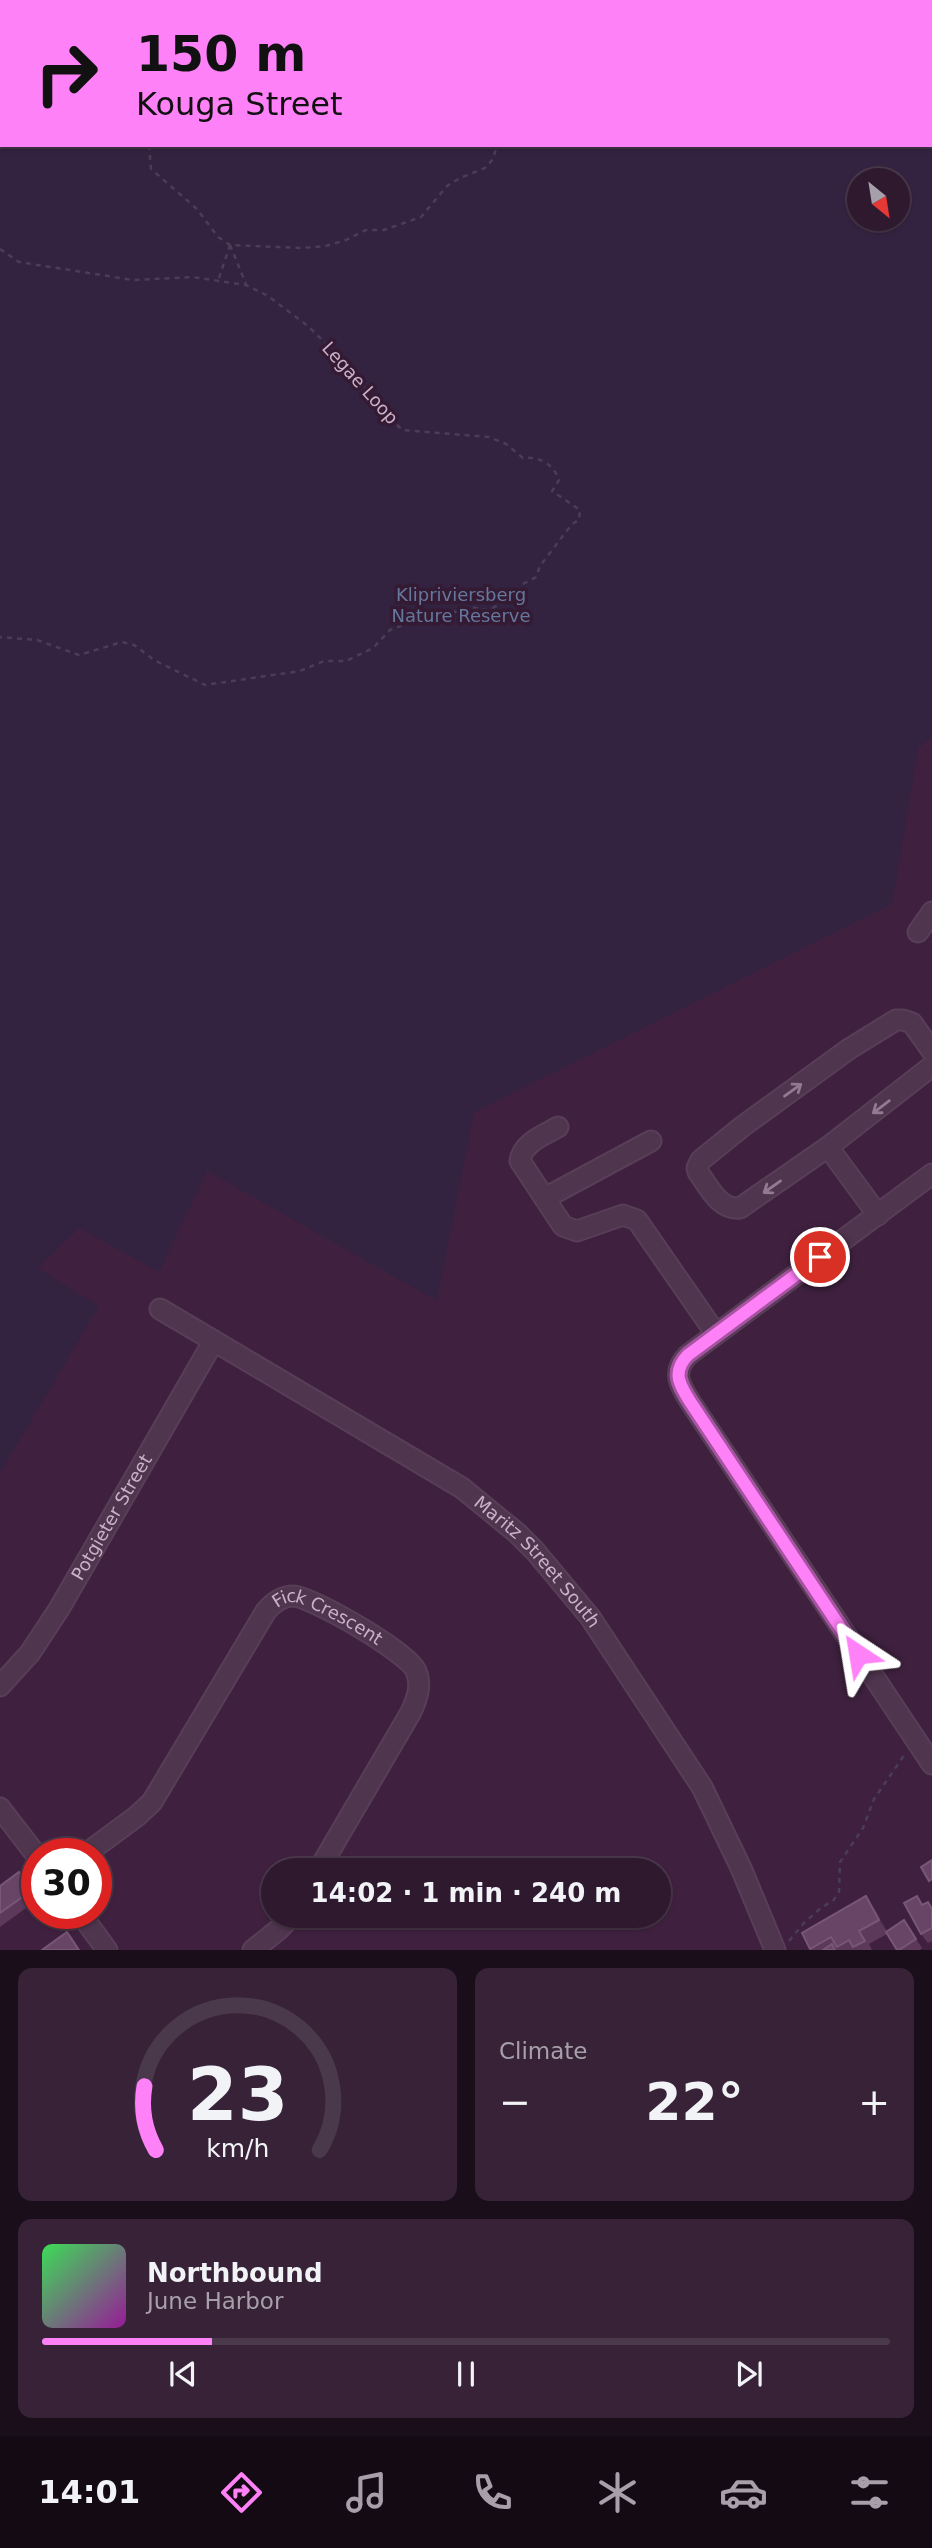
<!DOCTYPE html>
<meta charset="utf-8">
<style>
:root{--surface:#2f192f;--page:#372237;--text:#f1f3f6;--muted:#a7a0aa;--line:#4a384b;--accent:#ff81f8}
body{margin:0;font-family:"DejaVu Sans",sans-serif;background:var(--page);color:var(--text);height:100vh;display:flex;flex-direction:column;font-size:26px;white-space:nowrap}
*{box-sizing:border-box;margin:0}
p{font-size:23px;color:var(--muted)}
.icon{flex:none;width:38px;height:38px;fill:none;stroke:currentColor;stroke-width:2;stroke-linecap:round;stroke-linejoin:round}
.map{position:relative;height:1950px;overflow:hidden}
.panel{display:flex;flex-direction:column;gap:18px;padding:18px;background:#1a0e1a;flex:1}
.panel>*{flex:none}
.hud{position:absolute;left:0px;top:0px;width:933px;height:147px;box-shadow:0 2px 5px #0004,0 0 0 2px var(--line);background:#ff81f8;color:#111;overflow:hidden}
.needle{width:46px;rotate:150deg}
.controls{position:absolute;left:847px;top:168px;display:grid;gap:14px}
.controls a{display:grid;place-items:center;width:63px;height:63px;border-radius:50%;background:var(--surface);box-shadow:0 2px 5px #0004,0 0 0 2px var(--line);font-size:35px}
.speed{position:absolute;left:21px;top:1838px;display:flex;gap:14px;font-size:35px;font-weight:700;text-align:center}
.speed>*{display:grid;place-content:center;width:91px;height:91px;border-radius:50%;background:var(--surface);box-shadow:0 2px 5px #0004,0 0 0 2px var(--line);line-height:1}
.speed .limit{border:10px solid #d22;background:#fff;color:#111}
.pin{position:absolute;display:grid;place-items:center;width:60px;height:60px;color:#fff;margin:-30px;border:4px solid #fff;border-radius:50%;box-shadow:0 2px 7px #0007}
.me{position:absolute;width:77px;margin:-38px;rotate:327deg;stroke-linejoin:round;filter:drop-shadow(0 0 5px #0008)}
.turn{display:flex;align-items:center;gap:24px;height:147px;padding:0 21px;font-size:32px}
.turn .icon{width:91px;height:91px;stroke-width:2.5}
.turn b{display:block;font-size:49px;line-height:60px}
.big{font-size:52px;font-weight:700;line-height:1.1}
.panel .card{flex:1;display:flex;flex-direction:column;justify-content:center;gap:10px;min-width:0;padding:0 24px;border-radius:14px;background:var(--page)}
.panel .dial{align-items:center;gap:0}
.dial svg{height:182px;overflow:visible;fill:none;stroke:var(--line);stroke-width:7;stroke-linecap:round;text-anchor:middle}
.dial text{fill:var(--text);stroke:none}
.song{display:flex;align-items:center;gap:21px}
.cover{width:84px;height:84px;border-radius:10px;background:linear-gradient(135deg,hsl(130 70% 55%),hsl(300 70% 35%))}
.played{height:7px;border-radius:4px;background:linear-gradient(90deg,var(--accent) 20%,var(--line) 20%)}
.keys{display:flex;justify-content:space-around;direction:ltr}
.heat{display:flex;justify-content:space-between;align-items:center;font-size:38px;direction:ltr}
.panel .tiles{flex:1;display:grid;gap:18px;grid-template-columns:1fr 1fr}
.card:last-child{grid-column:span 2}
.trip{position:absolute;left:261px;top:1858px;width:410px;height:70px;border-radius:35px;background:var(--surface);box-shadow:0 2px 5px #0004,0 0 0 2px var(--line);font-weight:700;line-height:70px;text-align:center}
.tab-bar{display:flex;height:112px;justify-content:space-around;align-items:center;background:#130a13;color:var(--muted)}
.tab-bar .icon{width:49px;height:49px}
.tab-bar .on{color:var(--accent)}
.tab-bar b{font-size:32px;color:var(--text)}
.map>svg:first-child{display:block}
</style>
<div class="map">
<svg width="932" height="1950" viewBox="0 0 932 1950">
<rect width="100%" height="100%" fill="#3f213f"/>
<path fill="#332340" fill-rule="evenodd" d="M0,0H932V736L918,749L892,904L474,1112L437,1301L207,1171L159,1272L79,1228L38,1268L99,1306L0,1473ZM2,2H931V145H2ZM859,180H898V219H859Z"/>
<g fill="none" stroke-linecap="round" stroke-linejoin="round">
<defs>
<g id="minor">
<path d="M918,932L932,912"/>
<path d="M932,1051L912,1023L903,1020H896L849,1049L743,1126L701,1160L697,1168L698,1172C709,1187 719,1210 740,1208L828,1147L932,1066"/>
<path d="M558,1127C544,1135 522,1143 520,1161L563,1226L577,1231L623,1215L637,1220L716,1334"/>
<path d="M828,1147L878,1215"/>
<path d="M932,1174L688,1355C671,1372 680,1386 691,1403L932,1764"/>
<path d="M545,1198L651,1141"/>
<path id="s1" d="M160,1309L462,1488L517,1533L535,1551L590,1617L702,1787L741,1868L775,1950"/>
<path id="s2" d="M0,1686L30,1653L59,1609L213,1342"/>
<path d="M0,1808L37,1856"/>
<path id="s3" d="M87,1853L137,1816L152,1802L266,1611C273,1603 282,1596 293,1596C313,1597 409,1653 416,1671C422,1685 417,1699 411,1712L318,1871"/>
<path d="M80,1913L107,1950"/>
<path d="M253,1950L278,1930L292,1916"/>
</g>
</defs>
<use href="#minor" stroke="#583e57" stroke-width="23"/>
<path stroke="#4b3c58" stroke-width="2.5" stroke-dasharray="5 5" stroke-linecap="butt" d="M760,2L762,0
M0,36H2
M149,145L151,169L197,209L218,237L230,245L302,248L326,246L346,240L366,230H384L421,217L447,186L460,178L485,168L493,159L497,145
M230,245L246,284
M0,249L19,262L133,280L192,277L246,285L268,296L308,326L348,365L379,406L402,430L489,437L506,444L523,458C540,456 554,465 559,480L552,491L580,510L579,520L572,524L540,566L536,577L523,584L519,591L505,602L488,610L469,607L456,612L444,610L390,630L373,648L346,661H324L300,671L205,685L154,660L134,645L122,642L79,655L37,640L0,637
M219,278L230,245
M789,1941L804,1923L822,1907L833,1901L839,1892L840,1862L863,1828L874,1799L905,1754"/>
<use href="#minor" stroke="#4f354e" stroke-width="19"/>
</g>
<path fill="#5c385b" d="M19,1872L37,1897V1900L0,1927V1886Z
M866,1896L875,1910L887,1931L904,1920L922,1948L920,1950H897L887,1934L869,1944L872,1950H811L802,1933Z
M917,1896L923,1905L928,1902L932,1908V1941L928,1943L921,1934Z"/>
<path fill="#4c294b" d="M866,1896L875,1910L888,1933L879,1920Z"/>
<path fill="#684567" stroke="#775676" stroke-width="2" d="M932,1860V1879L929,1881L921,1867Z
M19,1872L32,1890L0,1913V1886Z
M866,1896L879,1920L859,1931L865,1941L853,1947L849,1940L837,1947L831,1937L810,1949L802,1933Z
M917,1896L922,1905L928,1902L932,1909V1928L921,1934L904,1903Z
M904,1920L916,1939L899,1950H897L886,1932Z
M67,1932L79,1950H42Z
M832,1944L835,1950H823Z"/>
<defs><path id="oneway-shaft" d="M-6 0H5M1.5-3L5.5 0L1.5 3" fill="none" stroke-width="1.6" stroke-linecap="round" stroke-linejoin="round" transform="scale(1.75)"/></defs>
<g stroke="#937992">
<use href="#oneway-shaft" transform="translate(793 1090) rotate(-36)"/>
<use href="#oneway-shaft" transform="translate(881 1107) rotate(143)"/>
<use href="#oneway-shaft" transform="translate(772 1187) rotate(145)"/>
</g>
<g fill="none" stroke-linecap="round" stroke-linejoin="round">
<defs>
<path id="route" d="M820,1257L688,1355C671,1372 680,1386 691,1403L858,1654"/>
</defs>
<use href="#route" stroke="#a654a1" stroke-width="18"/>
<use href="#route" stroke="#ff81f8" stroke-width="12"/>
</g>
<g text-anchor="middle" stroke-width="7" stroke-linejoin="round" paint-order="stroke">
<g font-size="18" fill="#cab1c9" stroke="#341a33">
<text transform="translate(360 383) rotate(48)" y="6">Legae Loop</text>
<text dy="6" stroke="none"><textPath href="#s2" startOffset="203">Potgieter Street</textPath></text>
<text dy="6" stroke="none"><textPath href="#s1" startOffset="457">Maritz Street South</textPath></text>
<text dy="6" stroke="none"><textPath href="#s3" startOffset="376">Fick Crescent</textPath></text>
</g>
<g font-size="18" fill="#65789e" stroke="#341a33">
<text x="461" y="601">Klipriviersberg<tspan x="461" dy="21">Nature Reserve</tspan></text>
</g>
</g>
</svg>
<div class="controls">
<a><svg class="needle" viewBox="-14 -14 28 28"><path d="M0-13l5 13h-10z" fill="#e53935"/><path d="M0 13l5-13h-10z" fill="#a7a0aa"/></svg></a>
</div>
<div class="speed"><div class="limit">30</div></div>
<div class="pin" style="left:820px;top:1257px;background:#d93025"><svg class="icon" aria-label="arrive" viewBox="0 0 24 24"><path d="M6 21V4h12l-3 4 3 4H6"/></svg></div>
<svg class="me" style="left:858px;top:1654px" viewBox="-20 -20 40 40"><path d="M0-17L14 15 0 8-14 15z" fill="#ff81f8" stroke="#fff" stroke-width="4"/></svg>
<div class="trip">14:02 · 1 min · 240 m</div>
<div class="hud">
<div class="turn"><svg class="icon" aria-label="right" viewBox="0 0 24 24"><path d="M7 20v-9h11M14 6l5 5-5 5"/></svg><div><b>150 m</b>Kouga Street</div></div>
</div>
</div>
<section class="panel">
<div class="tiles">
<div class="card dial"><svg viewBox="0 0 100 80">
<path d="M14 69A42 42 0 1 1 86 69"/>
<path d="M14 69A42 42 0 0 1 9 41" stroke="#ff81f8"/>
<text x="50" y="56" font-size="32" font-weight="700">23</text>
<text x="50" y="72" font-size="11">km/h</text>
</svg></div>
<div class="card"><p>Climate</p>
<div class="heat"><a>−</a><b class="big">22°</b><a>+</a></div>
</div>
<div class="card">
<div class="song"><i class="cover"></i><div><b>Northbound</b><p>June Harbor</p></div></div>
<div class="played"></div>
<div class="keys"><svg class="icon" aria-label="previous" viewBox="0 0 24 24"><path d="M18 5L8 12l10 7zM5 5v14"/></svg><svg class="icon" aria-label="pause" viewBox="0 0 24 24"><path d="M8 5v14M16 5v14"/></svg><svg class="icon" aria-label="next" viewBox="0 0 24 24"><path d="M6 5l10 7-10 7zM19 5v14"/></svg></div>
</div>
</div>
</section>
<nav class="tab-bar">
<b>14:01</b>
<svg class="icon on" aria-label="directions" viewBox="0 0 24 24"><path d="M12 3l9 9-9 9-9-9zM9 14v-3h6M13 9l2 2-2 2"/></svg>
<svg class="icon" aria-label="music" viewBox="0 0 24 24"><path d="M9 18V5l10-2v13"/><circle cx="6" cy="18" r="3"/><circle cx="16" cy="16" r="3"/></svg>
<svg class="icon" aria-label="phone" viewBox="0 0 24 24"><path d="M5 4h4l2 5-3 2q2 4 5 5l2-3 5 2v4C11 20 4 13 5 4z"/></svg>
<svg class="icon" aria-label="climate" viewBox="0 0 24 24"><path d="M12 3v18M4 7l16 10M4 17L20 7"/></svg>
<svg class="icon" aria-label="car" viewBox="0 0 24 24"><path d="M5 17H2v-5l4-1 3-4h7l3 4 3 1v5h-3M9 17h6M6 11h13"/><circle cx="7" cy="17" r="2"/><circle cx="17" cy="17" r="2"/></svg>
<svg class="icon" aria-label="filters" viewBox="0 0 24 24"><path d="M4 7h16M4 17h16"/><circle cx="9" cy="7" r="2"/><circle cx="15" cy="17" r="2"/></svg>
</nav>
